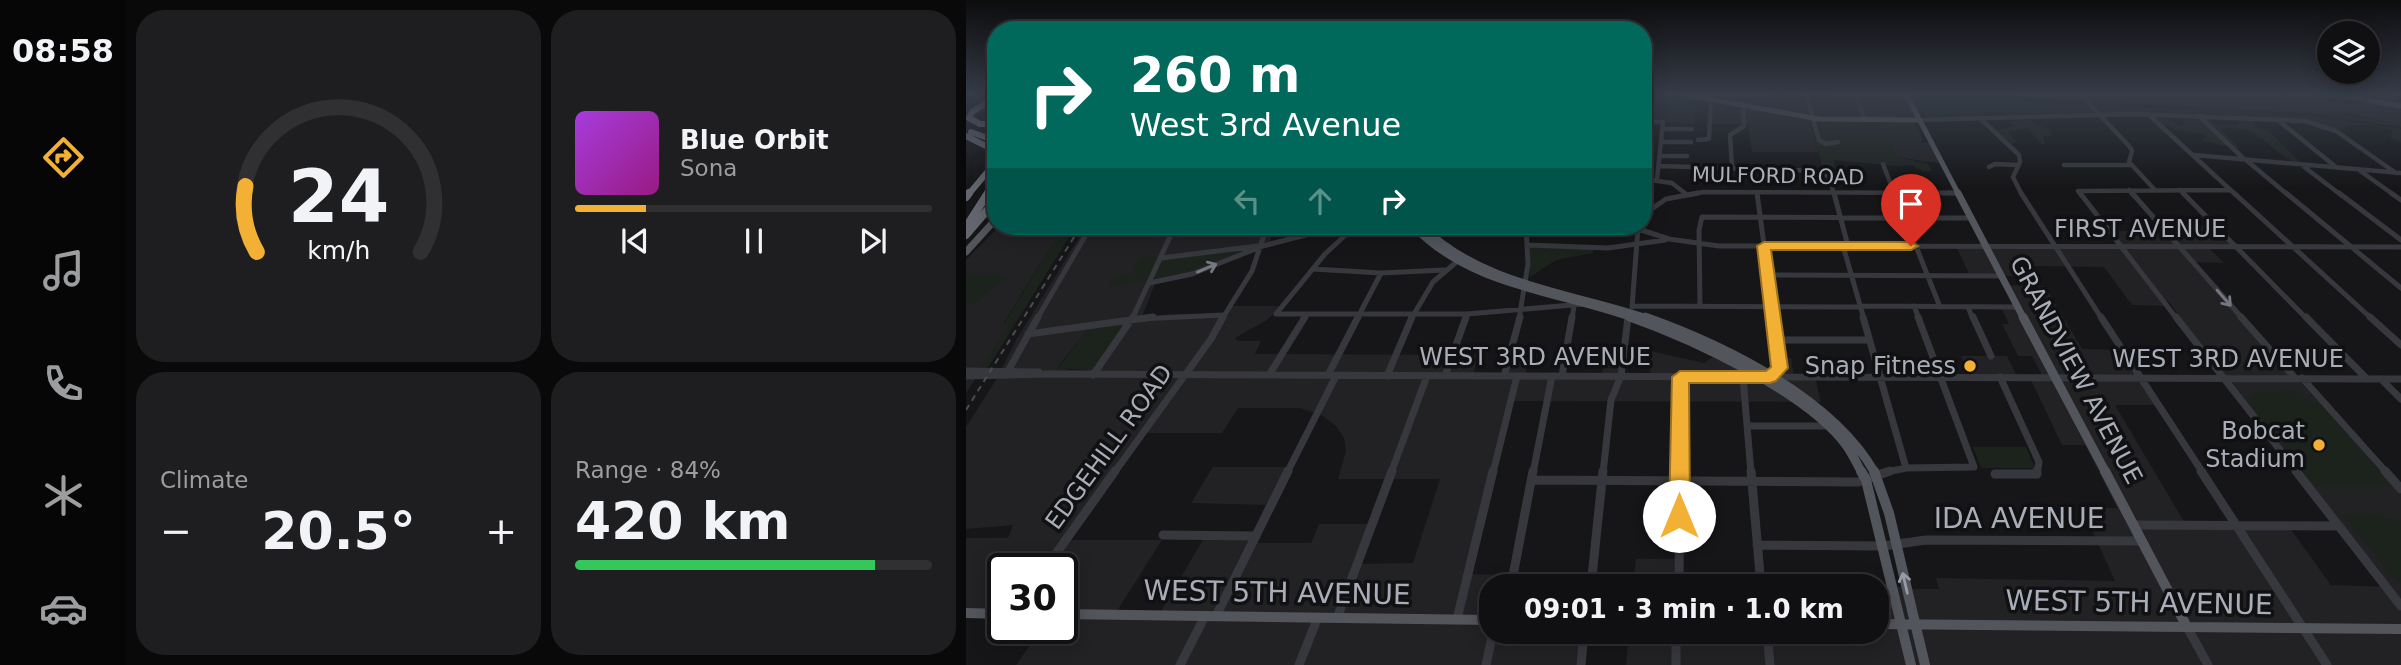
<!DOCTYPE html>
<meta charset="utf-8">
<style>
:root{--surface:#101012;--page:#1e1e20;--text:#f1f3f6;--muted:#9c9d9f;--line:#303032;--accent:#f2b134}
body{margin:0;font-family:"DejaVu Sans",sans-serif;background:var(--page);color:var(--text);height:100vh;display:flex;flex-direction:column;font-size:26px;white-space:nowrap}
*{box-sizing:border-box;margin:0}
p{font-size:23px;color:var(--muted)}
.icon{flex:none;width:38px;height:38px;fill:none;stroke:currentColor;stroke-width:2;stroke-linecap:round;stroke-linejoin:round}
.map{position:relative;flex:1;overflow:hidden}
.panel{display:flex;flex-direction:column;gap:10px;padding:10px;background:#09090a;width:840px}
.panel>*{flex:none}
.top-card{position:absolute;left:21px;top:21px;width:665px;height:214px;border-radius:28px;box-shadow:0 4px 18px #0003,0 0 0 2px var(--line);background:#00695c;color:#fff;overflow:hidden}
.buttons{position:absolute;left:1351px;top:21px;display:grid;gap:14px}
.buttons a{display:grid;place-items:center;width:63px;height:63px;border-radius:50%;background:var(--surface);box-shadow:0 4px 18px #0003,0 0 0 2px var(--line);font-size:35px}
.speed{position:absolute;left:21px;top:553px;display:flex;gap:14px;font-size:35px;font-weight:700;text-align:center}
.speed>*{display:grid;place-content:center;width:91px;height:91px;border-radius:50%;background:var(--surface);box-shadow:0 4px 18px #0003,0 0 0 2px var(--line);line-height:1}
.speed .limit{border:4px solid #111;border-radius:10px;background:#fff;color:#111}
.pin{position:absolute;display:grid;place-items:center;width:60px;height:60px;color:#fff;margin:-72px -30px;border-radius:50% 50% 50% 0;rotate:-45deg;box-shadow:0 0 7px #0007}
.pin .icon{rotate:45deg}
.me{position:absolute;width:77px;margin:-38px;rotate:0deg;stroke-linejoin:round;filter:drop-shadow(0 0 5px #0008)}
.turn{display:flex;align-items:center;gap:24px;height:147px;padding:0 28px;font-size:32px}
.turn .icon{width:91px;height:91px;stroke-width:2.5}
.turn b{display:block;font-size:49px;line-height:60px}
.lanes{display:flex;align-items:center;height:66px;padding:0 28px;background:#0003;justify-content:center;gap:35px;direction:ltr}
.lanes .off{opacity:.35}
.big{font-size:52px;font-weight:600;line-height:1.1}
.panel .tile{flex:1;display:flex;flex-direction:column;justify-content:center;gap:10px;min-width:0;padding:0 24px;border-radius:28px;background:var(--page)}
.panel .dial{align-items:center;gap:0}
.dial svg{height:182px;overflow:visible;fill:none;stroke:var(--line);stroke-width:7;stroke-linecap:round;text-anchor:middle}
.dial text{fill:var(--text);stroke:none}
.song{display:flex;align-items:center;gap:21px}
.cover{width:84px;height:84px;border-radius:10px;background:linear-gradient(135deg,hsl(280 70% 55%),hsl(310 70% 35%))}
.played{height:7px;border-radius:4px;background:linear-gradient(90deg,var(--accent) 20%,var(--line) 20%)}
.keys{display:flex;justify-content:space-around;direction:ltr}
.heat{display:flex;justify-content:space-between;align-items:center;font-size:38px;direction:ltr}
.charge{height:10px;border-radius:5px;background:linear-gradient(90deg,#34c759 84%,var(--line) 0)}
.panel .tiles{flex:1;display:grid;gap:10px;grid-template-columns:repeat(2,1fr)}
.trip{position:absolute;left:513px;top:574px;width:410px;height:70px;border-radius:28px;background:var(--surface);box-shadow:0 4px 18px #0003,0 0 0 2px var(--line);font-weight:600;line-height:70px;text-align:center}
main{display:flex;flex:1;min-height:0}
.menu{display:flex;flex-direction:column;width:126px;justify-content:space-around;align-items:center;background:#060607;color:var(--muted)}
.menu .icon{width:49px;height:49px}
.menu .active{color:var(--accent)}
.menu b{font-size:32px;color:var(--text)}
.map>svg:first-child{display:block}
</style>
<main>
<nav class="menu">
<b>08:58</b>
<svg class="icon active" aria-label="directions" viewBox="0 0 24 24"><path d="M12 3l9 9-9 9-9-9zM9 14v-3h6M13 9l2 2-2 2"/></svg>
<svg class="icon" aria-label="music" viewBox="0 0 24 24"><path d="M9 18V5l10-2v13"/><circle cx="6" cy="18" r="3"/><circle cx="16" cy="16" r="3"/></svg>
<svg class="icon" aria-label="phone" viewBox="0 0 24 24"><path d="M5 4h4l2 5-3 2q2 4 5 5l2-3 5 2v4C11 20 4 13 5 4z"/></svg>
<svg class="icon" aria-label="climate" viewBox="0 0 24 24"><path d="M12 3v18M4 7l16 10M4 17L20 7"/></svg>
<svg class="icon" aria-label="car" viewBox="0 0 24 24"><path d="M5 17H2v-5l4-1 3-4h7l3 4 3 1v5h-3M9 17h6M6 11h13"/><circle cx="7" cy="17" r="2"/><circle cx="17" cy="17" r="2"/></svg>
</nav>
<section class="panel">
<div class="tiles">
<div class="tile dial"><svg viewBox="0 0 100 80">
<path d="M14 69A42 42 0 1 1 86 69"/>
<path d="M14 69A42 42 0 0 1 9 40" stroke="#f2b134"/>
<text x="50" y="56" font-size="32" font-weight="700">24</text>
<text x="50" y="72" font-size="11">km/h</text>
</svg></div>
<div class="tile">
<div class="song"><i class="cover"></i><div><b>Blue Orbit</b><p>Sona</p></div></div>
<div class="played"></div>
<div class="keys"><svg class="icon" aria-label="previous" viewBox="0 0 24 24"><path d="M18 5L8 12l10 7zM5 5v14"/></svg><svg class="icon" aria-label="pause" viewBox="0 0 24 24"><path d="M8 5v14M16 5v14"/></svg><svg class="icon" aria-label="next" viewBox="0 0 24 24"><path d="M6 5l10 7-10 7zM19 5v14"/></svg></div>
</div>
<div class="tile"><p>Climate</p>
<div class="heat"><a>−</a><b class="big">20.5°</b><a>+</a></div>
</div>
<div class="tile"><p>Range · 84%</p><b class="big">420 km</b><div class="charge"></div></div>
</div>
</section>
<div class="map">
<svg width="1435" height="665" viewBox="0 0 1435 665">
<rect width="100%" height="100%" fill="#161618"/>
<path fill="#222225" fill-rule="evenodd" d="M715,94L946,97L954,114L948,122L844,124L852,152H786L782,124H775L774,107Z
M1045,94H1433L1435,125L1379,113L1376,115L1046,97Z
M929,142L966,143L977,164L931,157L926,152L927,143Z
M1195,225L1250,226L1271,247L1243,248L1258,263L1226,262L1435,494V665H660L663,632H910V586H525V632H623L619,665H50L76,628H96V569H37V614H0V538H42L47,525L0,529V427L30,380L49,342L120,226H307L304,243L190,281L177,314L159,323L122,329L92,367L103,370H119L162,323L178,317L206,314L256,315L263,306H316L301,320L269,338L272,341H295L289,354L513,355L507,374L536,375L541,355H564L559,375L636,376L638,356H657L655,376L684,377L685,351L738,363L754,352L790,372L813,371L812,358H825L828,377H849L855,402L545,401L502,574L668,577L670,559H713L714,577H757V583L920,584L945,589H973L970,578L1149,581L1116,508H1151L1119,445H1096L1064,378L1077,377L1066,356H1052L1036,324H1043L1035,307H1052L1042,285L1079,286L1116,349L1157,350L1193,405H1149L1220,525L1323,527L1365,585L1423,587L1202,301L1198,303L1200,306L1166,305L1138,267L1068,266L1073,276H1004L990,246L1152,247L1143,231H1199ZM272,408H334L357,416L370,426L378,438L380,451L372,479H474L447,563L390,564L404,524H353L345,543H285L286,538H238L195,611H151L196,540H104L181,433H256Z
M34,226H98L37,324L44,325L0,393V304H7L41,276H0V260Z
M995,356H1041L1052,378H1004Z
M247,467H322L304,505L225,503Z"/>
<path fill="#1c231d" d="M681,94H715L774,107L775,124H745L744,104L729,102V124L680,121Z
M945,95L1120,104L1128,113H1074L1042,117L1037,112H1015L1018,118H965L954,114Z
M1124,101L1375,115L1379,113L1385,116L1435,125V127L1338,113Z
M1127,105L1349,116L1435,129V142L1425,139L1426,130L1403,125L1379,126V130C1365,130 1350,122 1336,120L1134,113Z
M1186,116L1202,117L1214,126L1221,120H1234L1263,147L1237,141L1236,139L1240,137L1235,133C1217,132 1200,129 1186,116Z
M1237,119L1254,125H1271L1274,120H1286L1292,128L1303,131L1335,163C1307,161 1296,120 1255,129L1274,148H1268Z
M1062,120L1086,132L1085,136H1077L1079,144H1075L1062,128L1042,132L1052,143L1045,144L1030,130L1048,126L1045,121Z
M853,121L948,122L956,138V143L929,142L927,143L926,152L931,157L962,164L966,171L958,172L946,165L931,166L868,160L869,174L864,175L857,169L844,123Z
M98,226H110L23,366L20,369H14L43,326L37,325Z
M290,246L235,271L143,287L149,276L165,274L173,258L190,256L189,259Z
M564,247L628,249L627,253L590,260L564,277Z
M0,276H43L7,304H0Z
M159,323L132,366L119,370L92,368L122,329Z
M1332,391L1347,403H1353L1428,487H1349L1278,397H1285L1290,392Z
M1007,447H1060L1069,468H1015Z
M1401,513L1435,521V583L1428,579L1376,514Z"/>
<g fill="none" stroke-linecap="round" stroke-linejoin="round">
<path stroke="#37383d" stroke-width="4.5" d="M840,94L853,140L860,144L872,142
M868,94L942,98
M1114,94L1164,147L1166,151L1163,162L1189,190
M890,96L899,120
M1183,115L1270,195
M1233,116L1277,158
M1015,119L1053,155L1054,162L1047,177L1056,195
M953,120L1168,114L1339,121L1370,131L1430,173
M1313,121L1370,167
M677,122H697L691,179
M696,129H726
M732,140L743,139L745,100
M695,142H725
M1228,155L1435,173
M695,156H721
M1280,160L1322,195
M917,164L929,195
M1098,165H1166
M694,166L856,171L864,179L868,195
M1337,166L1375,195
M766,167L764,135L778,126L777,106
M1023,167L1029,164L1052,165
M1393,170L1428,195
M677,179L706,183L720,194
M1163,190L1167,195
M1214,190L1219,195
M791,192V195
M723,195L737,192L992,193
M1115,195L1112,191L1265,190"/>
<path stroke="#37383d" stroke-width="5" d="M791,193L808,319
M868,193L882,246
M929,193L974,307
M976,193H992
M1055,193L1136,319
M1114,193L1211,319
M1166,193L1277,319
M1217,193L1341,319
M1268,193L1406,319
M1320,193L1435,288
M1373,193L1435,240
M1425,193L1435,200
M677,215L700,199L732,193
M663,226L703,239L753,246L1435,247
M379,235L499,226
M562,245L642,248L699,240
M877,246L898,319
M195,258L292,246
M347,269L415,273L478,270
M802,275L1036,276
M183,283L226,274L297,246L375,226
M666,306L894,307
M734,306L733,230L736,217L1005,218
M894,306L1052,307
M948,306L953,319
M666,307L672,228
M1002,307L1007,319
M310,314H501L618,304
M310,314L359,254L388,227
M71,319L125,226
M166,319L209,226
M174,319L256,315
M256,319L286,271L301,226
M338,319L340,315
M391,319L415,273
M445,319L467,282L494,259
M499,319L501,314
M553,319L562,264L560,226
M606,319L608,306
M662,319V316"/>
<path stroke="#37383d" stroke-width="7" d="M897,317L940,468
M1007,317L1025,356
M1135,317L1237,473
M1210,317L1332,473
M1275,317L1330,379
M1340,317L1401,379
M1404,317L1435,345
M62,334L187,317
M810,340H903
M0,371L73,372
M42,371L72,317
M127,375L167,317
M303,375L339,317
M362,375L392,317
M0,376L81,374L793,377
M421,376L446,317
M479,376L500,317
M538,376L554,317
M596,376L606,317
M806,376L814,368L807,317
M777,377L785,473
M807,377L1435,379
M1034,377L1073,462L1071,473
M1336,378L1421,473
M1415,379L1435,399
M781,426H864
M148,473L245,339L257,317
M321,473L370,376
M425,473L461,376
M527,473L551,376
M567,473L586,376
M637,473L645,400L655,376L662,317
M714,473V377
M916,473L940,468L1008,467L952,317"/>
<path stroke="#37383d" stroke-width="9" d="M785,471L795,586
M1235,471L1361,665
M1330,471L1435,606
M1419,471L1435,489
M1029,474H1071V471
M566,480L892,482L924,471
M1168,525L1373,526
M197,535L290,536
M791,545L917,546L960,540L1176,541
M79,569L149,471
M545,586L567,471
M625,586L637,471
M713,586L714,471
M250,616L322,471
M371,618L426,471
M491,619L527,471
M1221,627L1242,665
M710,632V665
M801,632L804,665
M214,665L239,616
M333,665L352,617
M520,665L527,632
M615,665L618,632"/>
<path stroke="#53555c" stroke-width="5" d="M715,94L853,119L953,120
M940,94L993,195
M1366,94L1435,106"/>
<path stroke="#53555c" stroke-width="7" d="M992,193L1058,319
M447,226C506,288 593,291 669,319
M456,226C517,286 606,292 684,319
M0,252L30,219"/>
<path stroke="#53555c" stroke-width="9" d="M664,317C726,339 841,392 880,445C886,453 891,464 896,473
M679,317C758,345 867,398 909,473
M1057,317L1140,473"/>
<path stroke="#53555c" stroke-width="10" d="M895,471L900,480L945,665
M908,471L923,513L959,665
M1139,471L1221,627
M0,613L37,614
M96,614L525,620
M910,624L1435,629"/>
<path stroke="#63666e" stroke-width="6" d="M30,97L6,112L3,118L14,124H30
M5,132L30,141
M0,136L22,147L28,158L23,170L2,195
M21,195L30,180"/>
<path stroke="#63666e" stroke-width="8" d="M0,197L3,193
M0,227L22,193
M0,235L30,200"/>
<path stroke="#4a4c52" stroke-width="2" stroke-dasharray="6 5" stroke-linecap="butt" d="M0,410L115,226"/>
</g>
<defs><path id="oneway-shaft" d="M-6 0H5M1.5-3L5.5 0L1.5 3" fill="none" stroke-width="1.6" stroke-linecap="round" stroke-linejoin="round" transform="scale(1.75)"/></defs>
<g stroke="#757881">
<use href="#oneway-shaft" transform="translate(241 268) rotate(-23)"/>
<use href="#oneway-shaft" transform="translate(1258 298) rotate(49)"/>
</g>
<use stroke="#979ba6" href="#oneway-shaft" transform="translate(939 583) rotate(-103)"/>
<linearGradient id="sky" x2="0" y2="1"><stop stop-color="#0c0c0d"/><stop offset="0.5" stop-color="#363c48"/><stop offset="1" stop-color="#363c48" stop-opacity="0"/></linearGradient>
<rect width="1435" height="188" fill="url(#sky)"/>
<path fill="#f2b134" stroke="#9d7322" stroke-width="2" d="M798,242H945L952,246L945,250H805L822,368L810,381L804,383H723L724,516L721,522L713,524L706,522L703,516L706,377L714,371H800L805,367L791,246Z"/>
<g fill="#f2b134" stroke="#111113" stroke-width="2.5">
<circle cx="1004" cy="366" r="7"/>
<circle cx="1353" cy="445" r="7"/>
</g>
<g text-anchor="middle" stroke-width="7" stroke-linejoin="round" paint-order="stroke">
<g font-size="21" fill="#a8adb8" stroke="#111113">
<text transform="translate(812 176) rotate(1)" y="7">MULFORD ROAD</text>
</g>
<g font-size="24" fill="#a8adb8" stroke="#111113">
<text x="1174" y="237">FIRST AVENUE</text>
<text x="569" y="365">WEST 3RD AVENUE</text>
<text x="1262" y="367">WEST 3RD AVENUE</text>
<text transform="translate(1110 370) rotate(62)" y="8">GRANDVIEW AVENUE</text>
<text transform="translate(143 447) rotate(-54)" y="8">EDGEHILL ROAD</text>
</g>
<g font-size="24" fill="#a8adb8" stroke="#111113" text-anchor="end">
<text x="990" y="374">Snap Fitness</text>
<text x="1339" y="439">Bobcat<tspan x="1339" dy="28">Stadium</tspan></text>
</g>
<g font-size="28" fill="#a8adb8" stroke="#111113">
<text x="1053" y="528">IDA AVENUE</text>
<text transform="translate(311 592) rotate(1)" y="10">WEST 5TH AVENUE</text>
<text transform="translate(1173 602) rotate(1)" y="10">WEST 5TH AVENUE</text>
</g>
</g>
</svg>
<div class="buttons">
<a><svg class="icon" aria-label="layers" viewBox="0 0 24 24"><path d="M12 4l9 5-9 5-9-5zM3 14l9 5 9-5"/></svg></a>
</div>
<div class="speed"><div class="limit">30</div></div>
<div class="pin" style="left:945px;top:246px;background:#d93025"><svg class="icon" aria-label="arrive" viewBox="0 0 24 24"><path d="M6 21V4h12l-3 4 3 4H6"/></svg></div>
<svg class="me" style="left:713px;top:516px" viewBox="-20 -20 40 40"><circle r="19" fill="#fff"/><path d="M0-13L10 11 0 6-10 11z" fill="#f2b134"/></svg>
<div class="trip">09:01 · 3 min · 1.0 km</div>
<div class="top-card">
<div class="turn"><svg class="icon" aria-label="right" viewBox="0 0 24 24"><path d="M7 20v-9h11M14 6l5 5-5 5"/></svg><div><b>260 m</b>West 3rd Avenue</div></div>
<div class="lanes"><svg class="icon off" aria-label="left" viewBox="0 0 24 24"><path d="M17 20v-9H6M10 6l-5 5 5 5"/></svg><svg class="icon off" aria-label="ahead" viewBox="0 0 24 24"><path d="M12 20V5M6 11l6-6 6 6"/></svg><svg class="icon" aria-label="right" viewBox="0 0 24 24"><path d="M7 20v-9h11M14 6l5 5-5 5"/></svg></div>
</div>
</div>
</main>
